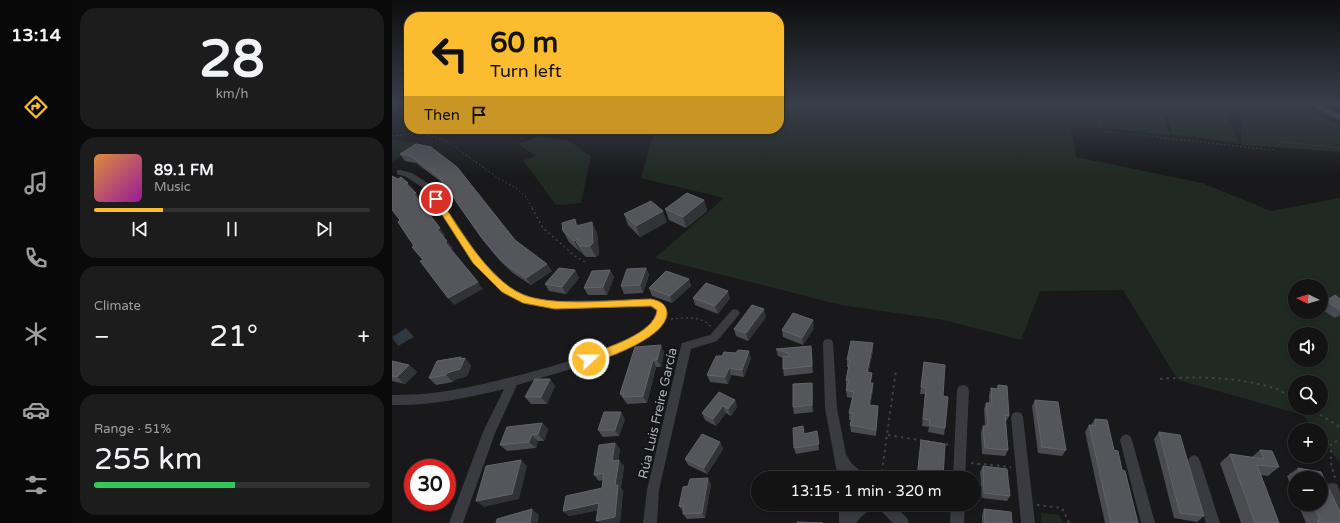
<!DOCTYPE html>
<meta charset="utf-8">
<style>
:root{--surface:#131314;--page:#1c1c1d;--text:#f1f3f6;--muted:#9d9ea0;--line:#323234;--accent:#fcbc30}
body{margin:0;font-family:"Varela Round",sans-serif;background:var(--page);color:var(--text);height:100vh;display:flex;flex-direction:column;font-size:15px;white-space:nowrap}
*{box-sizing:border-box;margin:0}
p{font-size:13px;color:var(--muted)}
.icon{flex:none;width:22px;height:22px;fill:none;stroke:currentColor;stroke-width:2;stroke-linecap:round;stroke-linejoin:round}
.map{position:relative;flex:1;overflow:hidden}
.panel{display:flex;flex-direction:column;gap:8px;padding:8px;background:#0a0a0b;width:320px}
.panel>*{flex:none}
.banner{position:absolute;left:12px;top:12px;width:380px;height:122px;border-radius:16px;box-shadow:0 2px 6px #0003,0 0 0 1px var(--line);background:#fcbc30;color:#111;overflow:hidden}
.needle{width:26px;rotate:275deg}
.buttons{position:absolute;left:896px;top:279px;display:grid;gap:8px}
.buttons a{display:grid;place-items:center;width:40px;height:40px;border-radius:50%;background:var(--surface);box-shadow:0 2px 6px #0003,0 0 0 1px var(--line);font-size:20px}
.speed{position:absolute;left:12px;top:459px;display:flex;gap:8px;font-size:20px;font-weight:700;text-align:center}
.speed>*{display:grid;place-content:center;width:52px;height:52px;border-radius:50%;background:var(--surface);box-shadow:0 2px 6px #0003,0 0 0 1px var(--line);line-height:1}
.speed .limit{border:6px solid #d22;background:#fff;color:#111}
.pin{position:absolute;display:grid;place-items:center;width:34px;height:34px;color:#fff;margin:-17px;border:2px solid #fff;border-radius:50%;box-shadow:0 1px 4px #0007}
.me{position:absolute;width:44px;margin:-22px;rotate:68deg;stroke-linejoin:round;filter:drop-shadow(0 0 3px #0008)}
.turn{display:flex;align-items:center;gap:14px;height:84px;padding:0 20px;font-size:18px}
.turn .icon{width:52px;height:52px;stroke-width:2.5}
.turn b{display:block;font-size:28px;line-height:34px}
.then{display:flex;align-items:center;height:38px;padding:0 20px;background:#0003;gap:8px;font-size:15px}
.big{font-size:30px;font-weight:600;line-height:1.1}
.panel .widget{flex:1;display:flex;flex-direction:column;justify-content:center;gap:6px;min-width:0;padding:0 14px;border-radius:16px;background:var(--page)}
.panel .dial{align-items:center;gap:0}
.dial b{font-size:52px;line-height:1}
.song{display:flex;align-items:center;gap:12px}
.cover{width:48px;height:48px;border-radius:6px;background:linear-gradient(135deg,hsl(30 70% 55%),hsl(300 70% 35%))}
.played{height:4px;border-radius:2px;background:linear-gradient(90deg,var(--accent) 25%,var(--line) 25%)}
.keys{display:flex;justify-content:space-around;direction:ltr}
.heat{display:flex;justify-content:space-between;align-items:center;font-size:22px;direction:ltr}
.charge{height:6px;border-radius:3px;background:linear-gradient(90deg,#34c759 51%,var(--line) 0)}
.trip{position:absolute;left:359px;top:471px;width:230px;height:40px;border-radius:20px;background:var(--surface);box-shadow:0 2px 6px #0003,0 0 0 1px var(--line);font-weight:600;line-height:40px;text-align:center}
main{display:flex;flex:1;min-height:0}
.menu{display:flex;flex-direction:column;width:72px;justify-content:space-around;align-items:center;background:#080808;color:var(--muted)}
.menu .icon{width:28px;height:28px}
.menu .active{color:var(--accent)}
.menu b{font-size:18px;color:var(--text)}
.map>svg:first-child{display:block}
</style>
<main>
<nav class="menu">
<b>13:14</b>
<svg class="icon active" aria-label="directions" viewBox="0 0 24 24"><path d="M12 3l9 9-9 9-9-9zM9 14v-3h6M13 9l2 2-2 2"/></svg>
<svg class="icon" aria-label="music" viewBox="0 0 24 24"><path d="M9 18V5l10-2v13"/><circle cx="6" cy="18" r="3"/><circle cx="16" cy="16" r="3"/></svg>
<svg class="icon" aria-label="phone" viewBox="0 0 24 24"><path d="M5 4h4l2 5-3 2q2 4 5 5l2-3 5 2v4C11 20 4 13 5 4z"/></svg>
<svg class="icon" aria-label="climate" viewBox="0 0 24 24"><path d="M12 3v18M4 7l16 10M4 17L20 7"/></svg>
<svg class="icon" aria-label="car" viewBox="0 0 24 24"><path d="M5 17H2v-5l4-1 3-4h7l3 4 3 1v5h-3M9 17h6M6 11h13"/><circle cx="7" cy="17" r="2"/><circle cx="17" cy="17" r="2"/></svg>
<svg class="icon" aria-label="filters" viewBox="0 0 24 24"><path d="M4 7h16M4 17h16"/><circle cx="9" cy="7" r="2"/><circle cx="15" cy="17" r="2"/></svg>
</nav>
<section class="panel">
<div class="widget dial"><b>28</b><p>km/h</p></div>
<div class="widget">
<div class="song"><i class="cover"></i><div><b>89.1 FM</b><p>Music</p></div></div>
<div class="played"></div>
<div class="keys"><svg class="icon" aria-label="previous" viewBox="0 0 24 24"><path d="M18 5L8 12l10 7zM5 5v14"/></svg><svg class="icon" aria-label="pause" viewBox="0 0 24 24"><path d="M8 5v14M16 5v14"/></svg><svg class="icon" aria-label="next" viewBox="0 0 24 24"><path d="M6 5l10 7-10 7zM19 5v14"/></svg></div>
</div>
<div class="widget"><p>Climate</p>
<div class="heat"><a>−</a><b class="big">21°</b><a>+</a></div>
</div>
<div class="widget"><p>Range · 51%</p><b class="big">255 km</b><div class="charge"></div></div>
</section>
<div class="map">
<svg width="948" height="523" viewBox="0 0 948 523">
<rect width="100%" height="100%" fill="#19191b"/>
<path fill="#202a22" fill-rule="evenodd" d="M387,103H767L778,135L712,128H679L684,157L810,183L879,211L948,198V463L929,438V430H923L911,415L786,380L731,290L648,291L629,340L552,320L449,305L263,258L332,198L249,178L261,135L339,129H387ZM903,286H929V312H903ZM903,334H929V360H903ZM903,382H929V408H903Z
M772,103H830L847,143L780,134Z
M847,103H898L948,125V152L850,145Z
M147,136L177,141L199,156L189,203L164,205L131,160L144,156L126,144Z
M0,139L26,143L0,162Z
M649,513L667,515L671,523H650Z"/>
<path fill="#2e3840" d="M14,328L22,337L6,346L0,337Z"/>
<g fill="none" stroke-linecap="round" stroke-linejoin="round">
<path stroke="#3f4248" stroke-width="1" stroke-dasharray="1.5 2.5" stroke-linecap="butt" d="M702,103L710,131L880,150L890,142L948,148
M0,136L27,133L53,140L106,178L124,188L134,197L141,209"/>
<path stroke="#3f4248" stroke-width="1.5" stroke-dasharray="2 3" stroke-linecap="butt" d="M140,208L151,228L183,256L195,263
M279,319C294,318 310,315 320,328"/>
<path stroke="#3f4248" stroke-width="2" stroke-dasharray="2.5 4" stroke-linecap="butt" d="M768,379C806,376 845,377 882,388C889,390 896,396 903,400
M917,408L948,427
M496,435L559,445
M579,463L619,467
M489,478L504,370
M943,478L939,463V444L948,439
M645,505L670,508L677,523"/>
<path fill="#3a3b41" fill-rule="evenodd" d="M5,170H8L20,173L39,185L88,258L117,287L137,297L163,301L259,299C268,301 274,304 276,314L266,329L247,342L219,355L186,367L125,385L103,433L71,523H57L91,432L112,389C75,398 38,406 0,405V395C18,395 36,394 55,391C89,386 261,347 266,312L259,307L163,309L132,303L111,291L82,262L33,189L14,177L5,174Z
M343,309L346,310L348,313L346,316L325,341L299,349L267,490L265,523H251L255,490L289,346L290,343L318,335L340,310Z
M436,339L440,340L441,343L445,408L454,454L459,463L471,473L472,478H446L433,408L431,343L432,340Z
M571,385L575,386L577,390L573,478H561L565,390L567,386Z
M625,412L629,413L631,417L643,523H629L619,417L621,413Z
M734,434L738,436L740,440L763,523H749L728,440L730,436Z
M802,455L806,457L808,461L828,523H814L796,461L798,457Z
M940,483L945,484L948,492V513L943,511L934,489L935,484Z
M447,504H461V507L464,504H482C478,512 469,515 464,523H447Z
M485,504H501L515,518L517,523H501L487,509Z
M559,504H573L572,523H558Z"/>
<path fill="#474951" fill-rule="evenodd" d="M914,103H925L948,114V120Z"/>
</g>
<path fill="#4a4b50" d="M24,144L123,240L160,271L139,285L121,273L109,262L94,244L52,184L24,163L13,161L8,154Z
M312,200L315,211L294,228L277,220L273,209Z
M232,214L275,222L248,237L236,225Z
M187,225L205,232L207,254L204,257H194L190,253L189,251L188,252L177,242L171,231Z
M254,268L257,275L251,293L232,294L229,286Z
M183,270L187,278L174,294L157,291L153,284Z
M218,270L222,277L215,295H196L192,288Z
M297,279L299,286L280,303L260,296L257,288Z
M301,298H338L326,314L303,305Z
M948,299V315L943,318L929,309V306L934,301Z
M374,317L356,341L344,336L342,329Z
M422,328L411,345L391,337L390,330Z
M419,346L421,373L392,376L391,369V358L386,356L384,349Z
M243,347L272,352L269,367H264L255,403L235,404L228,394Z
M481,351L476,373H480L479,383H481V390L478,405L486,406L484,436L459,432L458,425L459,420H457V413L460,398L455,397L454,390L455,387H454V380L457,367H455V360Z
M330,356L359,358L352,377L339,375L336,384L318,382L315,375Z
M69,357L70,359L73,358L79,366L75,376L62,380L61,382L44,385L37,378Z
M0,361L17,365L25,372L13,384L0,381Z
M532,362L551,396L553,428L552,435L536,432L537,427L530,426L533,394H528Z
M158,379L163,386L155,404H139L133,397Z
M420,383L421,390V412L402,414L401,407Z
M606,385L617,416L614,422L616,450L613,456L590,454L589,432L591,426H593L592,409L594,403H597V395L599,388L605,389Z
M343,400L345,407L339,416L334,413L324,426L313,420L310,413Z
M643,400L674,450L670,456L646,453L640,406Z
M233,419L227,436L211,437L206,430Z
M703,419L722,450L730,470L746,523H713L693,432L697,425H699Z
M150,423L156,429L152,441H146L144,448L115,451L108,445Z
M425,431L427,450L404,454L402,448L412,434Z
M767,432L812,516L805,522L782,518L762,439Z
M529,440L551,478H525Z
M328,442L331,449L315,474L296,465L293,459Z
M223,443L228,449L226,460L232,466L229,488L231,491L228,522L224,523H207L206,510L177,516L171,511L210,488L211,480L207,481L202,475Z
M868,450L887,467L876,476L869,475L887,523H849L828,463L838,454L860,457Z
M591,466L618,496L615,501L590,498L588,472Z
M906,468L929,472L948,512V523H914L906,504H929V478H903V496L895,476Z
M319,484L313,518L295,519L291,514V512L287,506Z
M401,504H424V511H402Z
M531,504H549L548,510L531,507Z
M592,509L620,523H590V515Z"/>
<path fill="#323336" d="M16,183L22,190L20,191L14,184Z
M24,193L30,200L28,201L53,235L51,237L45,229L22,194Z
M312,200L315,211L294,228L291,217Z
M271,211L275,222L248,237L244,226Z
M183,219L189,230L184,226Z
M200,222L205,232L207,254L204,257L198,246Z
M187,238L184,242L189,251L188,252L182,241Z
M55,241L61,248L59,249L53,242Z
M155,264L160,271L139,285L134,278Z
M254,268L257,275L251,293L248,285Z
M183,270L187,278L174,294L170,287Z
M218,270L222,277L215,295L211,287Z
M297,279L299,286L280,303L278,296Z
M86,282L91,289L62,305L56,298Z
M336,291L338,298L326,314L323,306Z
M372,309L374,317L356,341L354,333Z
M421,320L422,328L411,345L410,338Z
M481,343V351L475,379V372Z
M269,345L272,352L269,367L265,360Z
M419,346L420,353L421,373L420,366Z
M357,351L359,358L352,377L350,370Z
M69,357L72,360L73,358L79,366L75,376L62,380L61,382L54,375L55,373L68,359Z
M261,360L264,367L255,403L251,396Z
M17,365L25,372L13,384L5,377Z
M337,368L339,375L336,384L333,377Z
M158,379L163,386L155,404L149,397Z
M420,383L421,390V412L420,405Z
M481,383V390L477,412V405Z
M343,400L345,407L339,416L336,409Z
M331,406L334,413L324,426L321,419Z
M229,412L233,419L227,436L223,430Z
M150,423L156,429L152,441L146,434Z
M140,435L146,441L144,448L137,442Z
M328,442L331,449L315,474L312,468Z
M223,443L228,449L225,468L220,461Z
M129,460L135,466L127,499L92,507L84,501Z
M227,460L232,466L229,488L231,491L228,522L224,523H207L204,521L223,485Z
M316,478L319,484L313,518L310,513Z
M207,503L212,509L177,516L171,511Z
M140,509L147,515L146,523H138Z"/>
<path fill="#55565c" stroke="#62646b" d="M24,144L39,147L65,167L123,240L155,264L134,278L116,266L104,255L89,237L47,177L19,156L8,154Z
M0,176L6,179L9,177L16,183L14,184L24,193L22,194L48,228L45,229L55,241L53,242L86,282L56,298L28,261L31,260L20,247L22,246L6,222L8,220L0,210L1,209L0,207Z
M295,193L312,200L291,217L273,209Z
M259,201L271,211L244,226L232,214Z
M183,219L184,226L200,222L201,243L198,246H188L184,242L187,238L182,241L171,231L170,223Z
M167,268L183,270L170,287L153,284Z
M254,268L248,285L229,286L235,269Z
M218,270L211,287L192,288L200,271Z
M274,271L297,279L278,296L257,288Z
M314,283L336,291L323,306L301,298Z
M943,295L948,299V310L934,301Z
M360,305L372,309L354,333L342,329Z
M401,313L421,320L410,338L390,330Z
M459,341L481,343L475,372L480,373L478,383H481L477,405L486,406L484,430L458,425L461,414L457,413L462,392L454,390L457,380H454L458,360H455Z
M269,345L265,360H261L251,396L231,397L232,394H228L243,347Z
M419,346L420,366L391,369V356L396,357L397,354L384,349Z
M346,350L357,351L350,370L337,368L333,377L315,375L324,356H330L332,352L344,353Z
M69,357L68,359L73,358L68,369L55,373L54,375L37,378L45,361Z
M0,361L17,365L5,377L0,376Z
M532,362L553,365L551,396L556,397L553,428L537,425L538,420L531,419L534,388L529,387Z
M143,379H158L149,397H133Z
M420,383V405L401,407V384Z
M606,385L615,386L617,416L613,415L616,450L593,448L591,426H596L594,403H600L599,388L606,389Z
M327,392L343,400L336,409L331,406L321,419L310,413Z
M643,400L666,402L674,450L650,447Z
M212,412H229L223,430H206Z
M703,419L715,420L722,450L726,451L730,470L733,471L746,523H719L697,425L704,426Z
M150,423L146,434L140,435L137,442L108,445L115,427Z
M411,426L412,434L425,431L427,444L402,448L401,428Z
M767,432L788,435L812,516L788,513Z
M310,434L328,442L312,468L293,459Z
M529,440L553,444L551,478H525Z
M223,443L220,461L227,460L223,485H226L223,517L204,521L207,503L171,511L174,496L210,488L212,473L202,475L207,445Z
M868,450L880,451L887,467L865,465L887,523H863L838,454L872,459Z
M129,460L120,494L84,501L94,466Z
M591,466L615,469L618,496L592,493Z
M906,468L929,472L948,512V523H926L925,520H928L921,504H929V478H910Z
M404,472H415L414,478H403Z
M316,478L310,513L291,514L292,506H287L291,487L296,486L298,479Z
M401,504H423V505H401Z
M140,509L138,523H104L105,519Z
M592,509L619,512L620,523H593Z
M405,522L431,523H405Z"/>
<linearGradient id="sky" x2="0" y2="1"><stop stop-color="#0e0e0f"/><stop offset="0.59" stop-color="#383e4a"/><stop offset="1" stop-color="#383e4a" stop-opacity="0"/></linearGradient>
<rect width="948" height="176" fill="url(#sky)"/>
<path fill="#fcbc30" stroke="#a47a1f" d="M44,197L47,198C68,229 100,287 138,297C170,306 224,300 259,299C268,301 275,304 275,314C273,338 217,357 197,364L193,362L191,359L193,356C213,348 263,334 265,310L259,306L163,309L131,303L110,292L81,263L40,199Z"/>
<g text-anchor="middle" stroke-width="4" stroke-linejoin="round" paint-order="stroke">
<g font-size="13" fill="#aaafbc" stroke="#141416">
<text transform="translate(265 413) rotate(-77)" y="5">Rúa Luis Freire García</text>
</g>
</g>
</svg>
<div class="buttons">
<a><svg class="needle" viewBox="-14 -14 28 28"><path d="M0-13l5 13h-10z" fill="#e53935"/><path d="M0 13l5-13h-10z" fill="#9d9ea0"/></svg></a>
<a><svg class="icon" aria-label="sound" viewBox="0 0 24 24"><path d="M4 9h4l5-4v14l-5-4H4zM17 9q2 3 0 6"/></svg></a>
<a><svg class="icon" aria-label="search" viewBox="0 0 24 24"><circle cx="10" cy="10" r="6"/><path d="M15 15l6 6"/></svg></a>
<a>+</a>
<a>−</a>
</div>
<div class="speed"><div class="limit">30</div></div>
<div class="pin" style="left:44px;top:199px;background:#d93025"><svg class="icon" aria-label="arrive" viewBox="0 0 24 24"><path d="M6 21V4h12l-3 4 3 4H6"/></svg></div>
<svg class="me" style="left:197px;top:359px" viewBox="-20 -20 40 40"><circle r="17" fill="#fcbc30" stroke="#fff" stroke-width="3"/><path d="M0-11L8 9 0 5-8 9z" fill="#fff"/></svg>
<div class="trip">13:15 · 1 min · 320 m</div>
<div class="banner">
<div class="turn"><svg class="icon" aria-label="left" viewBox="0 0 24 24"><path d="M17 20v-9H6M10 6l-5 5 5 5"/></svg><div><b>60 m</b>Turn left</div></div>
<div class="then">Then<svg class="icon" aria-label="arrive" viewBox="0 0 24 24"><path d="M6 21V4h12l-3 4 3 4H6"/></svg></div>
</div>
</div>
</main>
